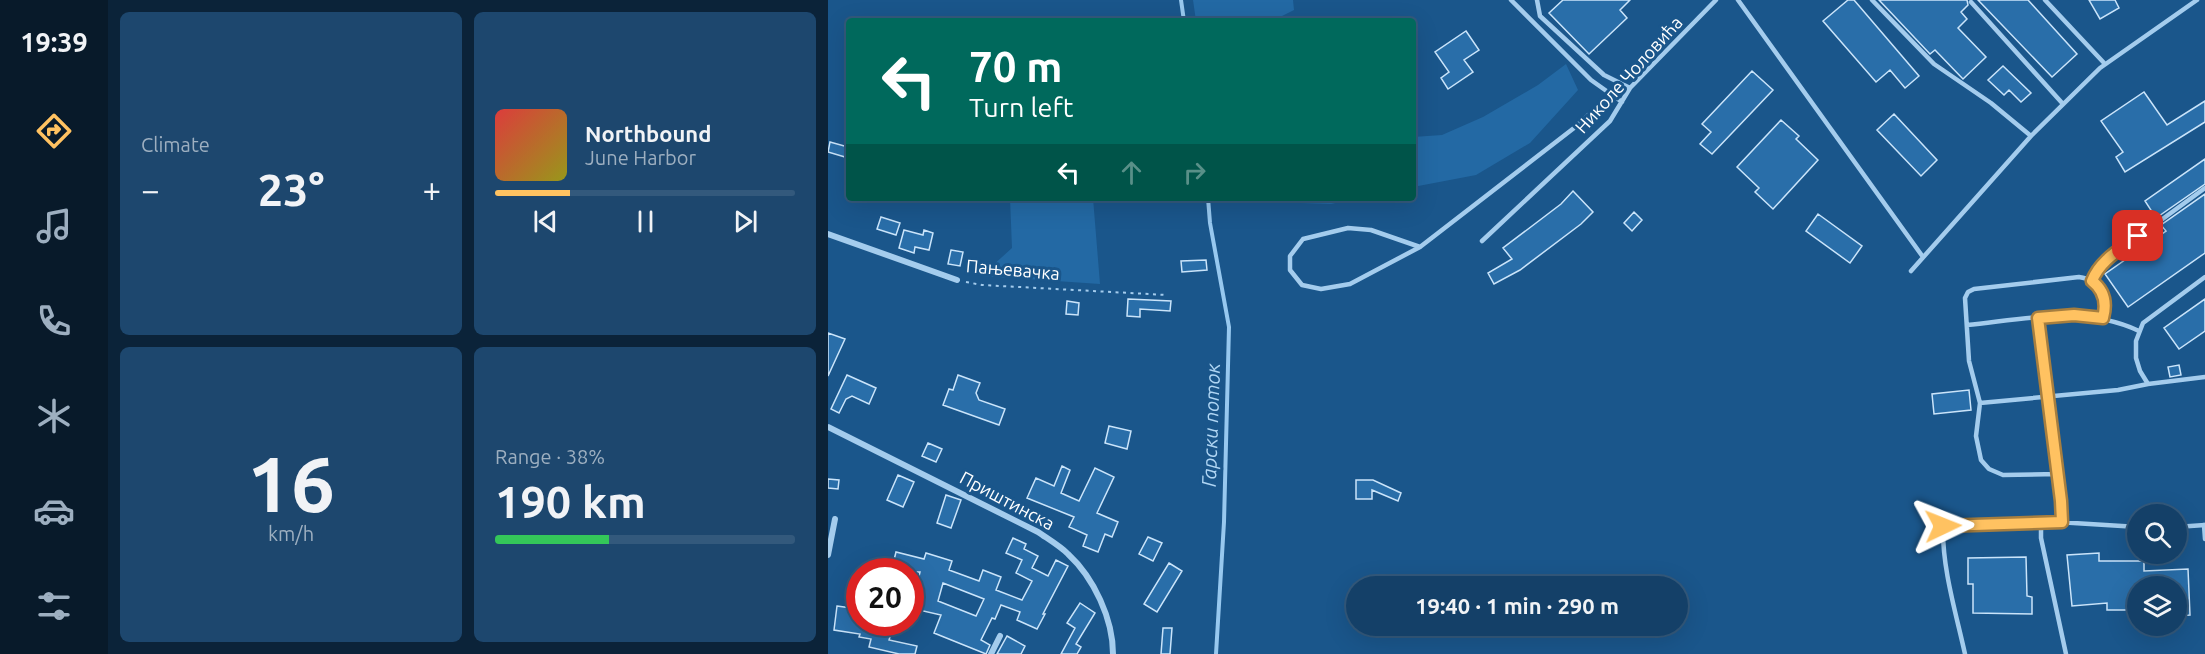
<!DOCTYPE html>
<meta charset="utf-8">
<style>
:root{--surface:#144068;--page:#1d476e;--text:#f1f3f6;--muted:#9dafc0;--line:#33597c;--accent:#ffc261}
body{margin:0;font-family:Ubuntu,sans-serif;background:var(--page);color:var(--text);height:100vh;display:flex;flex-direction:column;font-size:22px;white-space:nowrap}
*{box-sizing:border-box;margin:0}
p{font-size:20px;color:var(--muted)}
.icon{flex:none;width:33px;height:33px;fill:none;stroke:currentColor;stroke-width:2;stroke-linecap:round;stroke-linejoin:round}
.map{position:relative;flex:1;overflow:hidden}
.side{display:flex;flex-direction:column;gap:12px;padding:12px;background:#0b2339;width:720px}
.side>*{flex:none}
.top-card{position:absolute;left:18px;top:18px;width:570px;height:183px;border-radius:6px;box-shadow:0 6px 24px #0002,0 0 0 2px var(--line);background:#00695c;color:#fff;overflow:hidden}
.fabs{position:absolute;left:1299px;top:504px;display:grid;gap:12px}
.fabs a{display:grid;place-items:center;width:60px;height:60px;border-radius:50%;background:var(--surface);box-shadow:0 6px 24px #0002,0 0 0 2px var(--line);font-size:30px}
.speed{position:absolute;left:18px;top:558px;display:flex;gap:12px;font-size:30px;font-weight:700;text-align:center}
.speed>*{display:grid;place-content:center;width:78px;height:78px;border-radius:50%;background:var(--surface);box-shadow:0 6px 24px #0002,0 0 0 2px var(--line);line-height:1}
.speed .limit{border:9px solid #d22;background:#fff;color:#111}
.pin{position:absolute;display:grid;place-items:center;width:51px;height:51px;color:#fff;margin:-26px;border-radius:12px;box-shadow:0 3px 9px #0006}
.me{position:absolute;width:66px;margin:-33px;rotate:88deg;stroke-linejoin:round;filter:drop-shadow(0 0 4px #0008)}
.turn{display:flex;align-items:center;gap:21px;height:126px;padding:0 24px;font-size:27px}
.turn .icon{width:78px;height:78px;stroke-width:2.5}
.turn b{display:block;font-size:42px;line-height:51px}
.lanes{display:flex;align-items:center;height:57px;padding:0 24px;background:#0003;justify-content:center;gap:30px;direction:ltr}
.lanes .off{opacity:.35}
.big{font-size:45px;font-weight:700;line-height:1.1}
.side .card{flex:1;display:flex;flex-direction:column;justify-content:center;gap:9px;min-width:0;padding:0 21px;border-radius:9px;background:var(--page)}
.side .dial{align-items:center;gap:0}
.dial b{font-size:78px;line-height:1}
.song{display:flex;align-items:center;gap:18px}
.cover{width:72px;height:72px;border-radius:9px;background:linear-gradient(135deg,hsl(0 70% 55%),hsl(60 70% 35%))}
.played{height:6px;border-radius:3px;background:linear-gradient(90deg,var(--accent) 25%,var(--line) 25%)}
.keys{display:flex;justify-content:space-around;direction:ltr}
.heat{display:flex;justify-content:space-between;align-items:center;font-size:33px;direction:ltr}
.charge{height:9px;border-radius:4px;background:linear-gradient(90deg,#34c759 38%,var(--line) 0)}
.side .tiles{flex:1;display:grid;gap:12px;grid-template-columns:repeat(2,1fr)}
.trip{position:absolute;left:518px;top:576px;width:342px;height:60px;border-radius:30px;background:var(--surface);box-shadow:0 6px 24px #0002,0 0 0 2px var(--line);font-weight:700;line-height:60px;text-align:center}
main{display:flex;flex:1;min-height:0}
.menu{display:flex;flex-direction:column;width:108px;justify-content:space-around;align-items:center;background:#081a2a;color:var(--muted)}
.menu .icon{width:42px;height:42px}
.menu .on{color:var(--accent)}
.menu b{font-size:27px;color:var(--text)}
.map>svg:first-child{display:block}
</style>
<main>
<nav class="menu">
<b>19:39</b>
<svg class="icon on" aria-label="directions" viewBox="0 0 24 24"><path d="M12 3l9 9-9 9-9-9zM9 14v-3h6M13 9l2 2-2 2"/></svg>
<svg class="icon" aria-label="music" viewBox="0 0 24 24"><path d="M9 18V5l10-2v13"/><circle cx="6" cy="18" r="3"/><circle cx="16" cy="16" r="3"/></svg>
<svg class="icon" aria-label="phone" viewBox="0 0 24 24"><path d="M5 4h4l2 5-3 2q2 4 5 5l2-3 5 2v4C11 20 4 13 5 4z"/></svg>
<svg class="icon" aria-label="climate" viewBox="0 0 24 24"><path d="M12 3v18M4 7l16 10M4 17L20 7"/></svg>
<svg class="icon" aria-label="car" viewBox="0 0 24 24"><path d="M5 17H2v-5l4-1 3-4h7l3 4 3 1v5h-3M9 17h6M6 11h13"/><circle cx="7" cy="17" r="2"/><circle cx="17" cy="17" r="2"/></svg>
<svg class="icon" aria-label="filters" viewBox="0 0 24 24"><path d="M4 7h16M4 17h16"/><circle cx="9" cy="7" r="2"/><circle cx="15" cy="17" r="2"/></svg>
</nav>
<section class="side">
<div class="tiles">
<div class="card"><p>Climate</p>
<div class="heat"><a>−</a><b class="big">23°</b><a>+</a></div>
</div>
<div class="card">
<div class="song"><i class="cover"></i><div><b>Northbound</b><p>June Harbor</p></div></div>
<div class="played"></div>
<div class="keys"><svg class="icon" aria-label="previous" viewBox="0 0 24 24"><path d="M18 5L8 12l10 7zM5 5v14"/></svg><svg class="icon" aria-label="pause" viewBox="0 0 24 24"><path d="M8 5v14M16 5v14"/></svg><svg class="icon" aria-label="next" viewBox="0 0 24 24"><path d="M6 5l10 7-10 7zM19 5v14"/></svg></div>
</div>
<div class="card dial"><b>16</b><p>km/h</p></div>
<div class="card"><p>Range · 38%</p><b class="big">190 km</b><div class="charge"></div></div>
</div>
</section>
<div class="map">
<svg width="1377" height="654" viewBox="0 0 1377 654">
<rect width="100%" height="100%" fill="#1a568b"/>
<path fill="#2369a4" d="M365,0H465L466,10L444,21H368Z
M738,64L750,90L702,143L648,175L585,187V137L614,135L655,117L710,85Z
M182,198H265L272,284L153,276L184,248Z
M407,198H531L503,204L409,201Z"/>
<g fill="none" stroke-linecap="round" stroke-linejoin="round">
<path stroke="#97c8ef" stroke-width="4" d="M353,0L356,21
M380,198L382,223L401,327L396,522L388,654"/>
</g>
<path fill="#296ea9" stroke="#cae4fa" stroke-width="1.5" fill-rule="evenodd" d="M735,0H802L792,10L799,18L761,54L721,13Z
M1020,0H1026L1091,76L1077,88L1062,70L1048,82L995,21Z
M1051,0H1139L1140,5L1133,12L1139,19L1130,28L1158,57L1135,79L1107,50L1102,54Z
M1150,0H1200L1249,54L1224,77Z
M1261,0H1287L1291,8L1272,19Z
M638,31L651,50L636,60L645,72L620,89L613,78L621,72L607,52Z
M1175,66L1203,93L1193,102L1181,90L1176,95L1160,80Z
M924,71L945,90L884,154L872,144L883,132L874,124Z
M1316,92L1339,125L1377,101V122L1297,172L1288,157L1295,152L1273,121Z
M1066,114L1109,160L1093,176L1049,130Z
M953,120L971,136L968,139L990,160L945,209L927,192L931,188L909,167Z
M2,142L20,147L17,157L0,152Z
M1377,159V184L1328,218L1317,201Z
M745,191L765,212L753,224L692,270L666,284L660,273L684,259L675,248L733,204Z
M1377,194V253L1300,307L1277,274L1338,231L1333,225Z
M806,212L814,220L804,231L796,223Z
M990,214L1034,246L1022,263L978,231Z
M53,217L72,223L68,235L49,229Z
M76,230L95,235L96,230L105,233L101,250L87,247L86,253L71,248Z
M123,250L135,252L132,266L120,264Z
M378,260L379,270L354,272L353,261Z
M300,299L343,301L342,311L312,309V317L299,316Z
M1377,299V331L1351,349L1336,328Z
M239,301L251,303L250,315L238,314Z
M0,333L17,339L0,376Z
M1351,365L1353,375L1342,377L1340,367Z
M19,375L48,388L41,404L24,396L18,399L11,413L3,409Z
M130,375L152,383L148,393L151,400L177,409L171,425L115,405L121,389L125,390Z
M1141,390L1143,410L1106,414L1104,394Z
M281,426L303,431L299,449L277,443Z
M100,443L114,449L108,462L94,456Z
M234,466L242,470L233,493L251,501L267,468L286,477L269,513L290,522L284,537L277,534L270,552L255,546L259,535L241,527L246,517L199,498L208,478L226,486Z
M70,475L86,482L75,507L59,500Z
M0,479L11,480L10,489L0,488Z
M528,480H545L573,493L570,501L544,490V499H528Z
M118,495L133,500L123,528L109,523Z
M320,537L334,543L325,561L311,554Z
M185,538L198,544L196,549L210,556L204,568L220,576L228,560L240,566L215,614H217L209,629L189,620L192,612L173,605L167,619L164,618L153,640L162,645L158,654L106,633L113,615L82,608V592L87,593L92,572H63L68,552L96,559L98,553L124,561L121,570L151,581L155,570L173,577L168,590L194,600L204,581L188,573L194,560L178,553ZM115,583L156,599L148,616L110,601Z
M1271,553V561H1316V571L1360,569L1362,615L1348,616V586H1310V610H1279V603L1244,606L1239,555Z
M1198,557L1199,596L1204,597V614L1145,613V584H1140V558Z
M341,563L354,571L329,612L316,604Z
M252,603L267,613L248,644L253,647L249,654H233L247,628L239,623Z
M9,606L30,609L29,622H46L44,629L63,634L61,640L89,646L87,654H71L41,647L43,639L31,637L32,634L6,630Z
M335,628H344L342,654H333Z
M179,636L197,646L193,654H169Z"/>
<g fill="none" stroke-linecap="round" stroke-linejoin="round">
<path stroke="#a4cced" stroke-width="2" stroke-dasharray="3 4.5" stroke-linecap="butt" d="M138,282L154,285L339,295"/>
<path stroke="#a4cced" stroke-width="4.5" d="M683,0L763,80L794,102
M709,0L712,16L776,75L802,88
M910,0L1095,257
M1044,0L1106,64L1163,103L1203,136
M1217,0L1277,64
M1143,2L1235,104
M654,241L782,121L802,88L888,0
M592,247L543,230L520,228L475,239L462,256V270L474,285L493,289L522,284L592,247L746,128L783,95
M1083,271L1203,136L1272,68L1369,0
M1264,281L1277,261L1377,188
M1211,318L1233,501L1234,522
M1139,325C1198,319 1255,305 1311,331
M1320,384L1312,371L1308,358V341L1315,323L1377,277
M1152,403L1290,390L1320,384L1377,377
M1230,474L1175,475L1161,469L1153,460L1148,436L1152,403L1141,361L1137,298L1140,292L1146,289L1251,277C1273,280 1280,298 1275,318
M1213,521V538L1238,654
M1376,525L1377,539
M1348,527L1377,525
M1137,654C1128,613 1114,568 1115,526L1213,521L1310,527"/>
<path stroke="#a4cced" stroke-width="6" d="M0,234L129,280
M0,427L210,532C220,539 232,546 240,554C266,578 285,619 285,654
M0,555L7,519
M163,654L172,636"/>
</g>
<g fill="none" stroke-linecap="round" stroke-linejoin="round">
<defs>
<path id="route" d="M1115,526L1234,522L1233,501L1210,318L1246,315L1275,318C1279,303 1276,290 1264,281C1272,260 1293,249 1310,236"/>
</defs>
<use href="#route" stroke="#a67e3f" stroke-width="15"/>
<use href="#route" stroke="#ffc261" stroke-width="10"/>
</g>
<g text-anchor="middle" stroke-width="6" stroke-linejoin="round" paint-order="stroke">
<g font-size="18" fill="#fff" stroke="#1a568b">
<text transform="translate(801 75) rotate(-48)" y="6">Николе Чоловића</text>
<text transform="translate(185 270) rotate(5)" y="6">Пањевачка</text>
<text transform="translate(179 501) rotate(28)" y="6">Приштинска</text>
</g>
<g font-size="20" font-style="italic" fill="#b0d6f4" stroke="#1a568b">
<text transform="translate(383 425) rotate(-88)" y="7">Гарски поток</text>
</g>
</g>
</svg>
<div class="fabs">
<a><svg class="icon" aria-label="search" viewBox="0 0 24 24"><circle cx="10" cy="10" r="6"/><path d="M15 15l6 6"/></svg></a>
<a><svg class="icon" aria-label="layers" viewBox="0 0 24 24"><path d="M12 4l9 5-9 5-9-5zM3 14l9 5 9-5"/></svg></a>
</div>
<div class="speed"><div class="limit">20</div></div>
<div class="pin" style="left:1310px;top:236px;background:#d93025"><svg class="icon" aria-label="arrive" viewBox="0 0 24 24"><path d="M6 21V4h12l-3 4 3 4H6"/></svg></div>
<svg class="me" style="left:1115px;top:526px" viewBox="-20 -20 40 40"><path d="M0-17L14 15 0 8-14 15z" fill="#ffc261" stroke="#fff" stroke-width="4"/></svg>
<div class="trip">19:40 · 1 min · 290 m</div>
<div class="top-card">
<div class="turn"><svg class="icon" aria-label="left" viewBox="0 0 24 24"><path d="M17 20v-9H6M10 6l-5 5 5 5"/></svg><div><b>70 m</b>Turn left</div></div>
<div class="lanes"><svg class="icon" aria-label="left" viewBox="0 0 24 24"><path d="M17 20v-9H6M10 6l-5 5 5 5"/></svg><svg class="icon off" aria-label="ahead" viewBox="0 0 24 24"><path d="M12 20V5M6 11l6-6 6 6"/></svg><svg class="icon off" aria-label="right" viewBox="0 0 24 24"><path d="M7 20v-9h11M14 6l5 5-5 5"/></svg></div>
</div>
</div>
</main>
